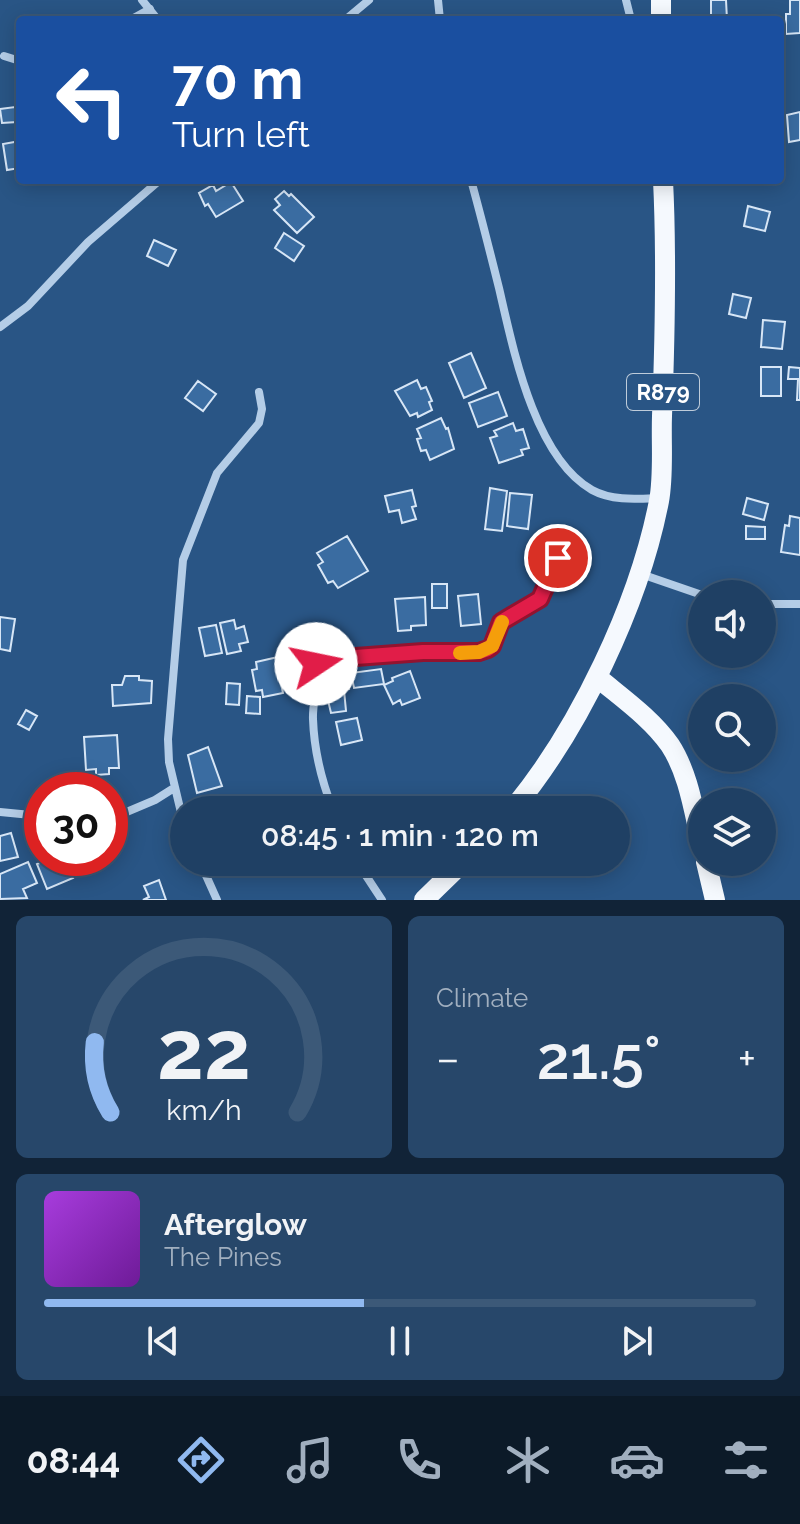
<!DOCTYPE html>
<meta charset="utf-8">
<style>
:root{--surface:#1f4064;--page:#27476a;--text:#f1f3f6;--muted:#a1afbf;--line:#3c5978;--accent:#90b9f0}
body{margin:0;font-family:Raleway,sans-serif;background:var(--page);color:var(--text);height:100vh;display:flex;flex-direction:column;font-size:30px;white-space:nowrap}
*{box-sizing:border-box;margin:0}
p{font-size:26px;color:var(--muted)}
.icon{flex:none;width:44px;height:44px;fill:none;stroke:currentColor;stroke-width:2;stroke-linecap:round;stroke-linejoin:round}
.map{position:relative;height:900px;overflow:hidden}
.side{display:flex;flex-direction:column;gap:16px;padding:16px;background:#112337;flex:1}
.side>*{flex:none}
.hud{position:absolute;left:16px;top:16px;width:768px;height:168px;border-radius:8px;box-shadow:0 4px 20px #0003,0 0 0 2px var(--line);background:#1a4fa0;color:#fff;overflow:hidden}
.fabs{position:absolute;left:688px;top:580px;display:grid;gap:16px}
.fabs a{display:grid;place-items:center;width:88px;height:88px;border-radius:50%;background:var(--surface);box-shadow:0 4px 20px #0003,0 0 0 2px var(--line);font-size:40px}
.speed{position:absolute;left:24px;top:772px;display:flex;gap:16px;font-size:40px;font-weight:700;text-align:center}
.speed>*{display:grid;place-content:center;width:104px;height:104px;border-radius:50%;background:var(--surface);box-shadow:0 4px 20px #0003,0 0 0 2px var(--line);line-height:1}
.speed .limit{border:12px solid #d22;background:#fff;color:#111}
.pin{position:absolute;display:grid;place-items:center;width:68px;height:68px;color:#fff;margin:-34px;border:4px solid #fff;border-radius:50%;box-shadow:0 2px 8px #0007}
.me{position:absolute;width:88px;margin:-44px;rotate:79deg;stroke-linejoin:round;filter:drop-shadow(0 0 6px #0008)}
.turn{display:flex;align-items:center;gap:28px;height:168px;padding:0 24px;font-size:36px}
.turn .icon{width:104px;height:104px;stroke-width:2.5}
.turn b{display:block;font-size:56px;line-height:68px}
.big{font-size:60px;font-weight:600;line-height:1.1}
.side .card{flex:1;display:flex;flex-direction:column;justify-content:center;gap:12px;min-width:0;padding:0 28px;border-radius:12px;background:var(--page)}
.side .dial{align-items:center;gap:0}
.dial svg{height:208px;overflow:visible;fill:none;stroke:var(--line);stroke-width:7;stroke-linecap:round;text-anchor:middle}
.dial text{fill:var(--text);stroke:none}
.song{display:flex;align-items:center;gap:24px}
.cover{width:96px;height:96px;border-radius:12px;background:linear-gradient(135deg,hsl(280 70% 55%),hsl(280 70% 35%))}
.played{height:8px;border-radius:4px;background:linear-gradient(90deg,var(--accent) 45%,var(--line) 45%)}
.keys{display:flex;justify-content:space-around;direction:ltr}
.heat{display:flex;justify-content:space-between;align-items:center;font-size:44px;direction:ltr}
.side .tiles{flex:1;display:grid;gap:16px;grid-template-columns:1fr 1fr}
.card:last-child{grid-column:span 2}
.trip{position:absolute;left:170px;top:796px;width:460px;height:80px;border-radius:40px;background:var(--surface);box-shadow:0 4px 20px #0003,0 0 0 2px var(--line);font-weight:600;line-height:80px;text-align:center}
.tab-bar{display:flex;height:128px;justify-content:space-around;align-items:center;background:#0c1a28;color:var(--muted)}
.tab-bar .icon{width:56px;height:56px}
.tab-bar .active{color:var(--accent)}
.tab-bar b{font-size:36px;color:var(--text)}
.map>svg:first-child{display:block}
</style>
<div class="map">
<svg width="800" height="900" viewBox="0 0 800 900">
<rect width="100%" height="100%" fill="#295585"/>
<path fill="#3a6ca1" stroke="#d7e6f6" stroke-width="2" d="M711,0H726L727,20H711Z
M790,0H800V33L786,34V14H790Z
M15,107L17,122L2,123L0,109Z
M800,112V140L789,142L787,115Z
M20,141V168L7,170L3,144Z
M231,182L243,201L216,217L208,204L205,206L199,193L213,185L216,191Z
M284,191L289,196L291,194L314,217L297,233L274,210L280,205L275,199Z
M748,206L770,212L765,231L744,226Z
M284,233L304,246L294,261L275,248Z
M154,240L176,250L168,266L147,256Z
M733,294L751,298L746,318L729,314Z
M763,320L785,322L782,349L761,347Z
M471,353L486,388L464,398L449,363Z
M761,367H781V396H761Z
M789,367L800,368V400H797L798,379H788Z
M417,380L421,389L426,387L432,401L429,402L432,410L418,417L417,413L410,416L395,391Z
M198,381L216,394L203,411L185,398Z
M498,392L507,416L478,427L469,403Z
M441,418L446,429L448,428L454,449L430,460L426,450L421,451L417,439L421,438L417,429Z
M513,423L516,431L523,429L529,448L521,450L523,455L499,463L490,438L497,436L494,431Z
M490,488L507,491L502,531L485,529Z
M412,490L416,506L412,507L416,519L402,523L399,510L389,512L385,496Z
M510,493L532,495L528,529L507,526Z
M747,498L768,504L764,520L743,514Z
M790,516L800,518V555L781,552L785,525L789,526Z
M746,526L765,527V539H746Z
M347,536L368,571L338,588L333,581L328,583L318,565L323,562L317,553Z
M432,584H447V608H432Z
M478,594L481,624L461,626L458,596Z
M425,597L426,625L411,626V630L398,631L395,599Z
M0,617L15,619L10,651L0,649Z
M234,620L236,629L244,626L248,642L239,644L241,651L227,654L220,623Z
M216,625L222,653L205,656L199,628Z
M278,657L283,678L280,679L283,693L263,697L262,690L256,691L252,670L257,669L256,662Z
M344,667L349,689L344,690L346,711L331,713L321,671Z
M381,669L384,684L354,688L351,673Z
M410,671L420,698L402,705L400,700L393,704L384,685L393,681L392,678Z
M125,676H139V680L152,681L151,703L113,706L112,685H122Z
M227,683L240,684L239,705L226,704Z
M247,696L260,697V714L246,713Z
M26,710L37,716L29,730L18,724Z
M357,718L362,740L341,745L336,722Z
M117,735L119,768H109V774L96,775V769L86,770L84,737Z
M208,747L222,786L197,793L188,755Z
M11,833L18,857L0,861V836Z
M53,858H75L79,868L70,871L73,878L47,889L37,864Z
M28,862L37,883L23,889L27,898L0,899V874Z
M159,880L166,900H143L149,897L144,886Z"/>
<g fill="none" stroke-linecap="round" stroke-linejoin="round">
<path stroke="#b4cde7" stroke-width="8" d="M142,0L158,20
M438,0L440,20
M626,0L631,20
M130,20L150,9
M345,20L369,0
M4,56L20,61
M471,180C481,216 490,252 499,288C513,348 534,457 592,490C612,501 636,499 658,498
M0,327L28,306L88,242L160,180
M641,574L702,595
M762,604H800
M291,637C298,641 308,644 312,651C323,669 312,699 313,719C314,749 322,782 333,810
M315,660L423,652H479L488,649L492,646L501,622L540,599L558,558
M0,812L31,815L42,821
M110,819L155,800L174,788
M184,825L169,762L168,739L183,560L217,473L259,423L262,409L259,392
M200,862L217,900
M357,862L382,900"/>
<path stroke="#f5f9fe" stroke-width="20" d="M661,20V0
M597,677C622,698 651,718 670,745C689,774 694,813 702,846
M512,810C579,730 639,604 659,501C664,474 661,444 662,416C665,337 667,259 663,180
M706,862L715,900
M424,900L463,862"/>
</g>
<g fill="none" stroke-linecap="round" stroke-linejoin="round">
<defs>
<path id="route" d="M316,664L315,660L423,652H479L488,649L492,646L501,622L540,599L558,558"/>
</defs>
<use href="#route" stroke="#92132f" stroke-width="20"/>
<use href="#route" stroke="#e11d48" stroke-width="14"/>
<path stroke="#f59e0b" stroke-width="14" d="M460,653L479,652L492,646L502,622"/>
</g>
<g text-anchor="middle" stroke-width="8" stroke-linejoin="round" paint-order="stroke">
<rect fill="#295585" stroke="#bfccda" stroke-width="2" x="627" y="374" width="72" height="36" rx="6"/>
<g font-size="22" font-weight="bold" fill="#fff">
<text x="663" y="400">R879</text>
</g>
</g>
</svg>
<div class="fabs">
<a><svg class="icon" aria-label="sound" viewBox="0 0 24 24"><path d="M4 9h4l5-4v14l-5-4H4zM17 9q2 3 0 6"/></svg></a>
<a><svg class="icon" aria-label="search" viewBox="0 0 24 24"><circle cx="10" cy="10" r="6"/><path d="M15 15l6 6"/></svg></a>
<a><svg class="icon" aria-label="layers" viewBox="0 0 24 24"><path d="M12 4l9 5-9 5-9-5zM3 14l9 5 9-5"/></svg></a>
</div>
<div class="speed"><div class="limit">30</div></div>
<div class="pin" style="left:558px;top:558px;background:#d93025"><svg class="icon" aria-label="arrive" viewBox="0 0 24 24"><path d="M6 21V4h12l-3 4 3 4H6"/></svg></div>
<svg class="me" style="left:316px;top:664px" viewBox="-20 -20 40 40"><circle r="19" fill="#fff"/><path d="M0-13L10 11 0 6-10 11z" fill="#e11d48"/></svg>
<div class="trip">08:45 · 1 min · 120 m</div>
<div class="hud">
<div class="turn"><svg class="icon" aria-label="left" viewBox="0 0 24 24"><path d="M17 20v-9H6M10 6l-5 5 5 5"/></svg><div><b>70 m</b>Turn left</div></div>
</div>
</div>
<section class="side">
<div class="tiles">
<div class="card dial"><svg viewBox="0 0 100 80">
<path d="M14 69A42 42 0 1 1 86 69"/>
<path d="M14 69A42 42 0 0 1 8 42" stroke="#90b9f0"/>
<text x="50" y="56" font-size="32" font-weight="700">22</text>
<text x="50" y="72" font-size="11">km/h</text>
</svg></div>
<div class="card"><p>Climate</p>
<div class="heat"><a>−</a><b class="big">21.5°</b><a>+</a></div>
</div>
<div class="card">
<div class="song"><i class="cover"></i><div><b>Afterglow</b><p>The Pines</p></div></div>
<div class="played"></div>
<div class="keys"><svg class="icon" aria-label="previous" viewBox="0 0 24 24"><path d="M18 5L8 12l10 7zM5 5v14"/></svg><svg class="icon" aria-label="pause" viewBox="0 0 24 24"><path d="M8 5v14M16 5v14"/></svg><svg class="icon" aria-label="next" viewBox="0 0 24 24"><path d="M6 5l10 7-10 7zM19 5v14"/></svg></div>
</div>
</div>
</section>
<nav class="tab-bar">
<b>08:44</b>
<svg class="icon active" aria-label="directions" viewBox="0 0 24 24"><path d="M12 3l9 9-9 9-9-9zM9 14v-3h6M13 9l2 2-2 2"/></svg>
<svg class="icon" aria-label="music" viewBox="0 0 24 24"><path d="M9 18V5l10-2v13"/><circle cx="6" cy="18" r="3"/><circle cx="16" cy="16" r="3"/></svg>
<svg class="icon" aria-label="phone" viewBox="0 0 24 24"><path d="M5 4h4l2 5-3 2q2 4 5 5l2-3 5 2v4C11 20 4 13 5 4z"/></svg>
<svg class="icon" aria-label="climate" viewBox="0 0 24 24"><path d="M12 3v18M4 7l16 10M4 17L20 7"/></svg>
<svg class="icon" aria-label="car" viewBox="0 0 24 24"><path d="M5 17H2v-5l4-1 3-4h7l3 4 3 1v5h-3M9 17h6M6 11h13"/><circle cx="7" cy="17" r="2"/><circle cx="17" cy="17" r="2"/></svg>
<svg class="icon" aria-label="filters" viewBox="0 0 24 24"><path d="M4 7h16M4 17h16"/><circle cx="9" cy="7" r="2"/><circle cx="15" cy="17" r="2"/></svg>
</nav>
